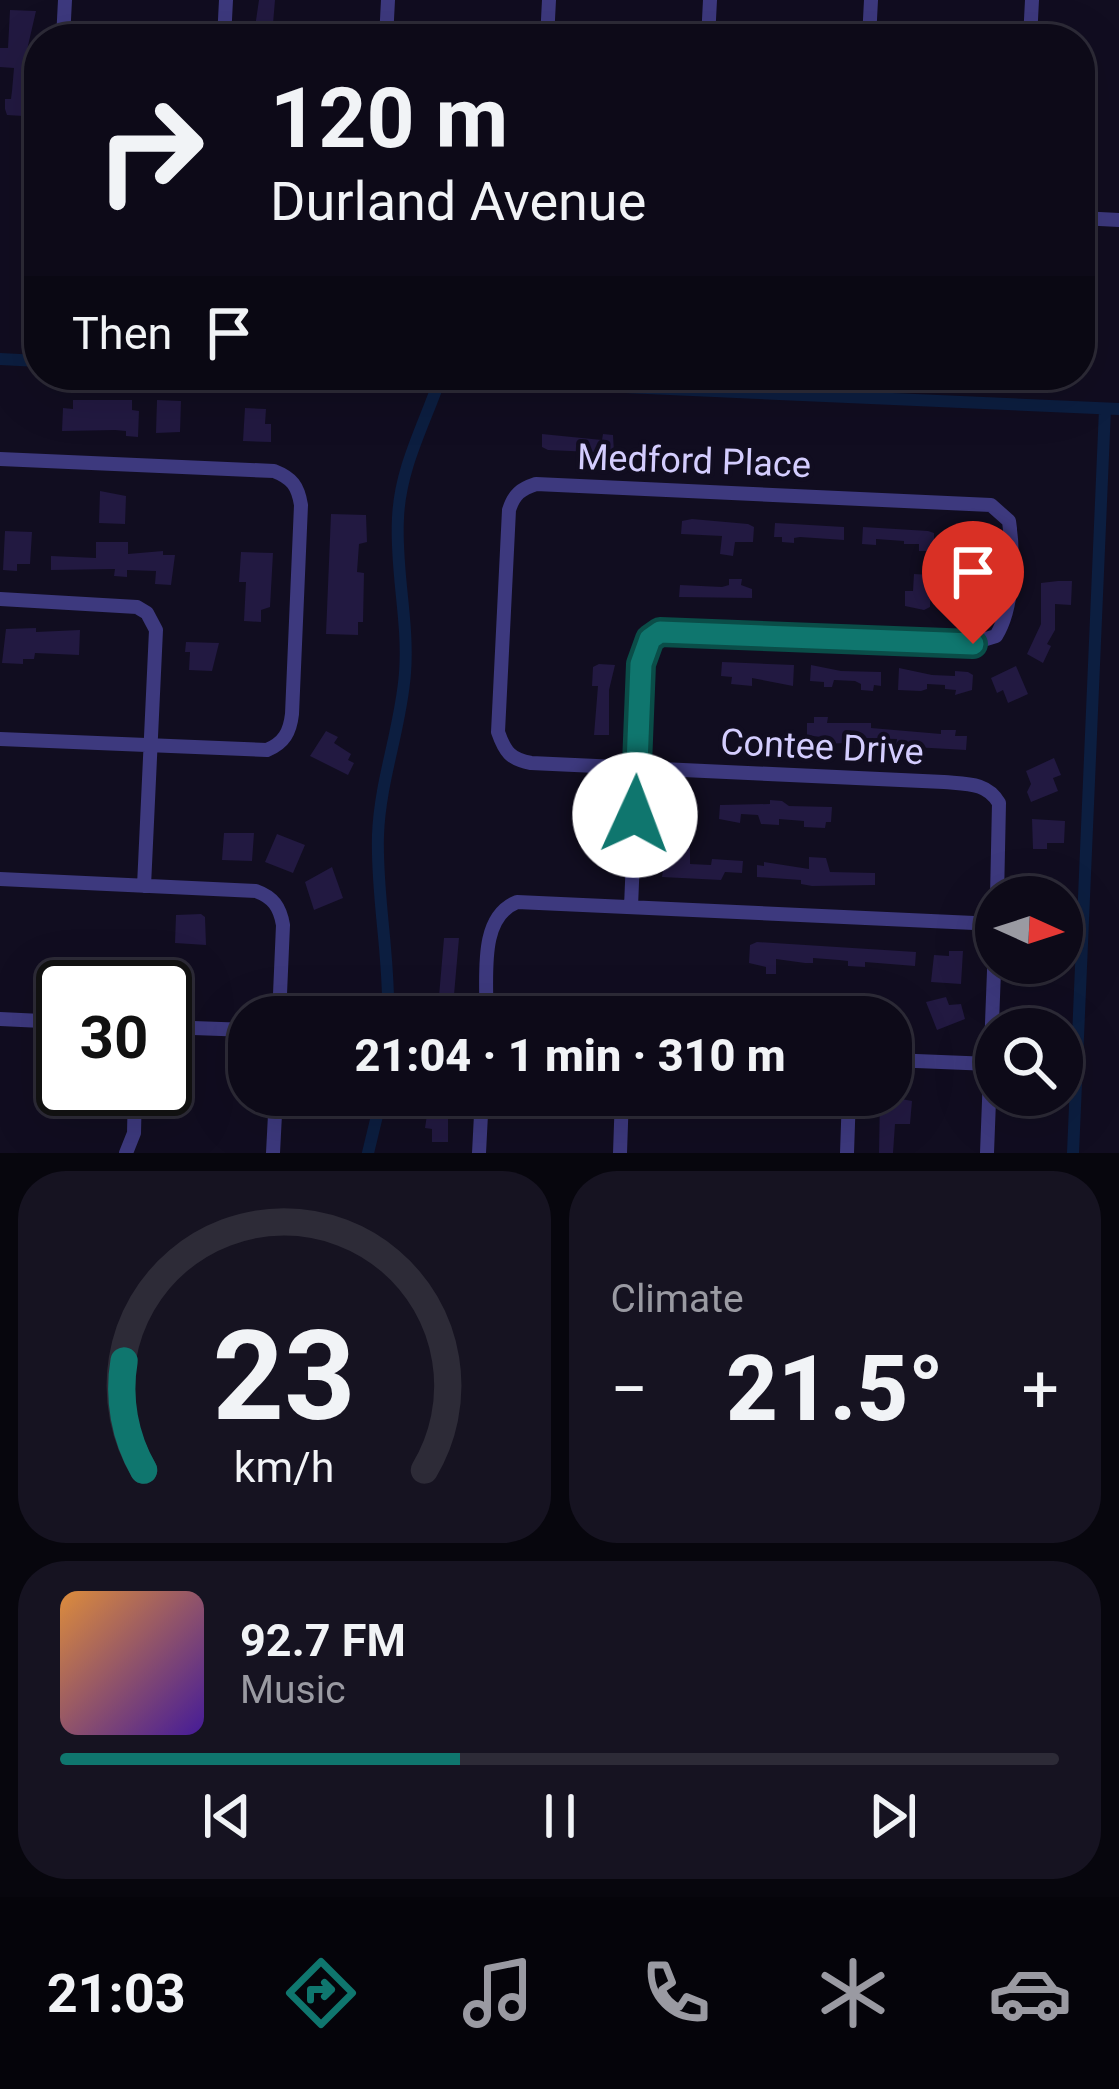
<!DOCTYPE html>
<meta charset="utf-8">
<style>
:root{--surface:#0d0a18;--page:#161321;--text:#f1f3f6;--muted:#9a9aa2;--line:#2d2b37;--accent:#0f766e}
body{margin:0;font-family:Roboto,sans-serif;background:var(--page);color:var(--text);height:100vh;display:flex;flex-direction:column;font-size:45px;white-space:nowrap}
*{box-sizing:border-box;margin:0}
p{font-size:39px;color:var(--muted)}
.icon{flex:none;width:66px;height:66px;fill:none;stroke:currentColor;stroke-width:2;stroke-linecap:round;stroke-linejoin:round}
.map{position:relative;height:1153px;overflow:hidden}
.sheet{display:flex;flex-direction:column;gap:18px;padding:18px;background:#07060d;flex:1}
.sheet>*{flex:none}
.hud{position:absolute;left:24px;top:24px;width:1071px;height:366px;border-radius:48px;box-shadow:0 12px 48px #0002,0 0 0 3px var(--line);background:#0d0a18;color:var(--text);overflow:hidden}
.needle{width:78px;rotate:93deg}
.fabs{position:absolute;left:975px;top:876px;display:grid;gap:24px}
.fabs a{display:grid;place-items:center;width:108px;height:108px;border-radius:50%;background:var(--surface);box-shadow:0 12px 48px #0002,0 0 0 3px var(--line);font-size:60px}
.speed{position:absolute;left:36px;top:960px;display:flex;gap:24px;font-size:60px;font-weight:700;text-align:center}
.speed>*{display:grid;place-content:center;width:156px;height:156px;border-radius:50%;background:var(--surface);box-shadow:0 12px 48px #0002,0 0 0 3px var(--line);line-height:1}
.speed .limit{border:6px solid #111;border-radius:18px;background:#fff;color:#111}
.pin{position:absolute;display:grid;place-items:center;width:102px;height:102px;color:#fff;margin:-123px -51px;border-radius:50% 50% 50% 0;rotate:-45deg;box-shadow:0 0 12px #0007}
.pin .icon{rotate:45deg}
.me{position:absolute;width:132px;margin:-66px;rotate:2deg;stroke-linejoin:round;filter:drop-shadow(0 0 9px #0008)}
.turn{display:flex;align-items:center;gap:42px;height:252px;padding:0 48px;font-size:54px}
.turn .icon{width:156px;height:156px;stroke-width:2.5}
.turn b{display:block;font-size:84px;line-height:102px}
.then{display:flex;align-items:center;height:114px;padding:0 48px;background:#0003;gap:24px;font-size:45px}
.big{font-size:90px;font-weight:800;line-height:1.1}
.sheet .widget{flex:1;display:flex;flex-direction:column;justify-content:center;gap:18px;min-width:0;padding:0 42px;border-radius:48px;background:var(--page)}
.sheet .dial{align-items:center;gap:0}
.dial svg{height:312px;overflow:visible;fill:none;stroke:var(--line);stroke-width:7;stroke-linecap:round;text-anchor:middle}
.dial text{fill:var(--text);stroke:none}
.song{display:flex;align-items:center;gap:36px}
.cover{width:144px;height:144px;border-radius:18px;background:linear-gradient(135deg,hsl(30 70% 55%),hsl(260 70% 35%))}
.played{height:12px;border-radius:6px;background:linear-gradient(90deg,var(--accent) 40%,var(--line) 40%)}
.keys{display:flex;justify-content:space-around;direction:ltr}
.heat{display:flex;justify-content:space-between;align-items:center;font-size:66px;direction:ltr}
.sheet .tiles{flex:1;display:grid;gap:18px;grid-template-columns:1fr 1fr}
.widget:last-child{grid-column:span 2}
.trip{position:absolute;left:228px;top:996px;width:684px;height:120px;border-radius:48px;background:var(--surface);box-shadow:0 12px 48px #0002,0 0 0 3px var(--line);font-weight:800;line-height:120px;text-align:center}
.tab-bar{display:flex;height:192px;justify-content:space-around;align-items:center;background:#05040a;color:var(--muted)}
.tab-bar .icon{width:84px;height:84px}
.tab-bar .active{color:var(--accent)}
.tab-bar b{font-size:54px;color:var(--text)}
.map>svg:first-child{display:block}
</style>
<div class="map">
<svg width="1119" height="1153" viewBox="0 0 1119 1153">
<rect width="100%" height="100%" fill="#110d20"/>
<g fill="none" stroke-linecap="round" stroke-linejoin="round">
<path stroke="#0c1e40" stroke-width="12" d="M0,359L39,361
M354,375L1119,409
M388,1017C390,956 376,896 378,835C380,779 401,728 405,673C409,621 395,570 398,518C400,468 424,425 440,379
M368,1153L382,1095
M1073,1153L1105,409"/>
</g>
<path fill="#221941" d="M259,0H275L273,24L283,25L282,39H261V35L254,34Z
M10,10L36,11L27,50H31L33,66L39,67L36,103L26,102L23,116L7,115L5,109V99H11L12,91L14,68L0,67V48H8Z
M73,400H132V410L139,411L138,437L126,436V431L115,430L62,431L63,408L73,409Z
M157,400L181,401L180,432L156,433Z
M245,408L266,409L265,424H271V442L243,441Z
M542,434L602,440L603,434L613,435L614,453L548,450L542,447Z
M100,491L126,496L125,524L99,523Z
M331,514L366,515L367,542L359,544L357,572L364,573L363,622H358V635L326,634Z
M692,519L748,524L754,527L753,542H735L733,556L720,554L722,536L681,534L682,521Z
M775,523L844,527V540L800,537L794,538V543L782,542V537H774Z
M863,527L928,531L934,533V545H929V551H919V544H904V541L876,539V545L862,544Z
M5,531L32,532L30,564H17V571L3,570Z
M96,542H128V554L163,551V555H175L171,585L155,584L156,571L127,570V577L114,576L115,569L51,570V556L96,558Z
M241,552L273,553L270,607L261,610V622L244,621L246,582H239Z
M914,574L931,575L930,607L924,610L905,606V591H913Z
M729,579H742L741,585L752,589V598L679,597L680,585L722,587L729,585Z
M1058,581H1072L1071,605L1055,604V630L1047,644L1051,646L1043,663L1027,654L1041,624V583Z
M36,628V632L80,630L79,655L35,653L34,659H23V664L2,663L6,629Z
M186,642L219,643L212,671L189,670L190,652H185Z
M722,662L794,665L793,686L752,678V686L731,684L732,677L721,676Z
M599,664L615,665L609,690V735H594L598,686H592L593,667Z
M811,665L841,671L881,672V686L874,685L873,691L861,690V684L855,681L834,680L832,687H824V682L810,681Z
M1016,666L1028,694L1008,703L1003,690L997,693L991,678Z
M899,668L932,675L955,676V671L968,672L973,675L972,690L955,695L956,690L945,689V685L927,684V689L921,691L898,690Z
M814,717H828L827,723H871V728L941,734V730H956L955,736H967L966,750L896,746L897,739L861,738V742L827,744V738L807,735V723H814Z
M326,731L338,737L334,743L351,754L348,760L354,763L348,775L310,756Z
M1054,758L1061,775L1053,778L1058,791L1031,802L1027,792L1031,784L1026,771Z
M770,800L782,801L789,806L832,807L831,822H826L825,828L804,827V821L779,819V825L761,824L758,815L741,814L740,823L719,819L720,805L770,804Z
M1032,819L1065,821L1064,843H1047V849H1033Z
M224,833H254L252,861L222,860Z
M277,834L305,845L293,873L265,862Z
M667,846L690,847V864L711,865L712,859L743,861L742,873L725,872L721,880L662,877Z
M809,857L826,858L830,872L875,873V885L812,886L801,884V880L757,877V865L764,866V862L809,869Z
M332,867L343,898L314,910L305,882Z
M201,914L205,917L206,945L175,943L176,915Z
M444,938H459L454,995H459L458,1009L438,1008Z
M757,942L916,952L915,966L865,962V967L848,966V961L839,960L813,958V963H805L776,959V974H766V967L749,963L750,945Z
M949,951H963L961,984L931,982L934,955L949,956Z
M946,997L949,1005L961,1004L965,1019L937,1030L926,1002Z
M430,1095H448V1142H432V1129L425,1128Z
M880,1095L912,1101L910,1124H895L893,1153H879Z"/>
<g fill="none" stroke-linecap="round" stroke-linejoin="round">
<path stroke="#3d397e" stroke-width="14" d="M63,39L65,0
M224,39L226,0
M386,39L388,0
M547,39L549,0
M708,39L710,0
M869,39L871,0
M1030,39L1032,0
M1080,218L1119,220
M0,459L274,471C292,478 298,486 301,505L292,714C290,732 284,743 267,750L0,739
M0,599L137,607L147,613L156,630L144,886
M0,879L256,891C273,897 280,907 283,925L279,1017
M631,907L641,664L650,639L660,632L973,643L996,636C1014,607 1014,555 1009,521L991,505L536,484C521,489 514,494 509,510L498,732C505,752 510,759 531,763L944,782C966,784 987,782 999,803L997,897
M486,1017C488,980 477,918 517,902L996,924
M0,1019L63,1022
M165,1027L249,1030
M891,1060L991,1064
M126,1153L134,1133L135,1089
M273,1153L276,1095
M479,1153L482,1095
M620,1153L622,1095
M847,1153L849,1095
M987,1153L996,919"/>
</g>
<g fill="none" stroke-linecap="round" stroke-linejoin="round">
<defs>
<path id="route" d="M635,815L641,664L650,639L660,632L973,644"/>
</defs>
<use href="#route" stroke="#0a4d48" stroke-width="30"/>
<use href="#route" stroke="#0f766e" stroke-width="21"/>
</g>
<g text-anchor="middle" stroke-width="9" stroke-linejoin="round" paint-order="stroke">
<g font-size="36" fill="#d4cdfe" stroke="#110d20">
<text transform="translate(694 460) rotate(2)" y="13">Medford Place</text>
<text transform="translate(822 746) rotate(3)" y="13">Contee Drive</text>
</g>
</g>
</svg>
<div class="fabs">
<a><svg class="needle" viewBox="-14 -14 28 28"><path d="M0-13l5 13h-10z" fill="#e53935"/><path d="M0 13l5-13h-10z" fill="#9a9aa2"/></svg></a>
<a><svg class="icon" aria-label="search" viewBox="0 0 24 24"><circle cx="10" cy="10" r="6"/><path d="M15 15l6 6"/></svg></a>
</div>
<div class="speed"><div class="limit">30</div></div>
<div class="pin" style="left:973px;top:644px;background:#d93025"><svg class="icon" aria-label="arrive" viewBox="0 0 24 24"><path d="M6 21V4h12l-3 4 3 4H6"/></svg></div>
<svg class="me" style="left:635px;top:815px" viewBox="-20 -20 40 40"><circle r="19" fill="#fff"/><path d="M0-13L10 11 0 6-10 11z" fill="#0f766e"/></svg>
<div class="trip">21:04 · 1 min · 310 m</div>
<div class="hud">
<div class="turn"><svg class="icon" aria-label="right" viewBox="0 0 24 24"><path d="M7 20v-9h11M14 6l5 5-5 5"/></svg><div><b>120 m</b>Durland Avenue</div></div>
<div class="then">Then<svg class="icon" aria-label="arrive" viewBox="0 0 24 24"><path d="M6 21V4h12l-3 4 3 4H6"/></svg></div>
</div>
</div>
<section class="sheet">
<div class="tiles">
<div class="widget dial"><svg viewBox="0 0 100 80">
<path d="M14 69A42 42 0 1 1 86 69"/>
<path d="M14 69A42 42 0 0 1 9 41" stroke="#0f766e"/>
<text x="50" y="56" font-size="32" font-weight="700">23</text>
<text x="50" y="72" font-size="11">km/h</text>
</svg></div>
<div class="widget"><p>Climate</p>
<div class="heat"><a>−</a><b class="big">21.5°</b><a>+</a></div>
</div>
<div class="widget">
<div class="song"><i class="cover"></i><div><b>92.7 FM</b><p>Music</p></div></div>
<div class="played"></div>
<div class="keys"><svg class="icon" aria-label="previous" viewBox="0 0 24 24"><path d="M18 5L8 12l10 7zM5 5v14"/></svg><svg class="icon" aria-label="pause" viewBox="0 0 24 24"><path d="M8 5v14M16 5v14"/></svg><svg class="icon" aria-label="next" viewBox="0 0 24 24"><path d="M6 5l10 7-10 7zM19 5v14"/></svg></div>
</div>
</div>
</section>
<nav class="tab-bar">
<b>21:03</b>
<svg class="icon active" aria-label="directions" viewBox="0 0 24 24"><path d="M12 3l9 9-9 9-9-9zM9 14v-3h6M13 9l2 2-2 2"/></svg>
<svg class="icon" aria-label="music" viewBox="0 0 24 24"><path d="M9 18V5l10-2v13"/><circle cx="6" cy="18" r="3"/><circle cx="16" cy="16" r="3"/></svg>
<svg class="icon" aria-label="phone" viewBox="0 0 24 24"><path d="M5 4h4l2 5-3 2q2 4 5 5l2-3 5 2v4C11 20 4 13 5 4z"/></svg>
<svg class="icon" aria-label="climate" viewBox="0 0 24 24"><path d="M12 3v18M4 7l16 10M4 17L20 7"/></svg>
<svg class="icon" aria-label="car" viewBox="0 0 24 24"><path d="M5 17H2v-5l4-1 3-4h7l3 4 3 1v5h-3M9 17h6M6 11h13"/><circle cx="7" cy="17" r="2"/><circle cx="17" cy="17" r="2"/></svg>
</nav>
